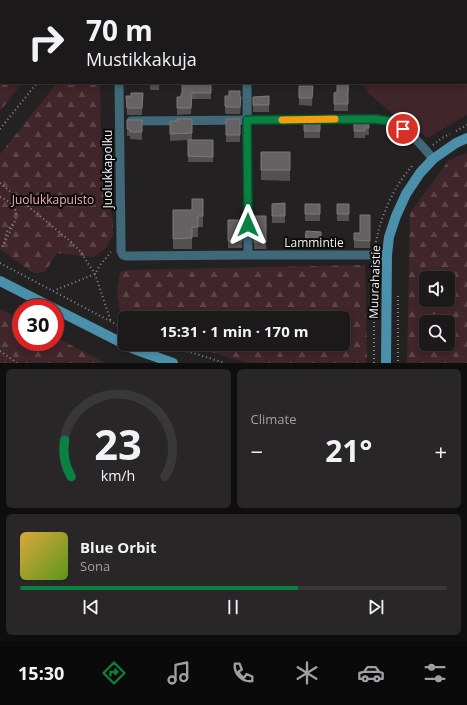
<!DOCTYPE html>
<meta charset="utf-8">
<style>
:root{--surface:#1b191a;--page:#282627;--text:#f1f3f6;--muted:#a0a0a2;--line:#393839;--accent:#0b8043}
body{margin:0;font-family:"Open Sans",sans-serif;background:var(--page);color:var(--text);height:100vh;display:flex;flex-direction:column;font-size:15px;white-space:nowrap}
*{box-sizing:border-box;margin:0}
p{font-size:13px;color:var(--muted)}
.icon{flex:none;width:22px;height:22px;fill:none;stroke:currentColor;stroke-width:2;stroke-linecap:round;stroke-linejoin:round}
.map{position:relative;height:363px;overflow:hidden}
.side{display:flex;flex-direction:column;gap:6px;padding:6px;background:#0f0e0e;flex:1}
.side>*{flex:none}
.top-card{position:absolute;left:0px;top:0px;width:467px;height:84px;box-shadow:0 2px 6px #0003,0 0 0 1px var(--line);background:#1b191a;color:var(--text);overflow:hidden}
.fabs{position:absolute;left:419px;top:271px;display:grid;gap:8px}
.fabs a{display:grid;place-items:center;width:36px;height:36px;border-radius:6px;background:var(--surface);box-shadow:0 2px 6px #0003,0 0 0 1px var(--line);font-size:20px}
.speed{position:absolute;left:12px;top:299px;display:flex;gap:8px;font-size:20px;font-weight:700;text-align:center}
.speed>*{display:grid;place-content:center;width:52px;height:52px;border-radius:50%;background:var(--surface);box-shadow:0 2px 6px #0003,0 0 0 1px var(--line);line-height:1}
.speed .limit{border:6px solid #d22;background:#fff;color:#111}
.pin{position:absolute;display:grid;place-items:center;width:34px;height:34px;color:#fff;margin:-17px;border:2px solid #fff;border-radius:50%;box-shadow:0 1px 4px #0007}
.me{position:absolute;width:44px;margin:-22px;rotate:0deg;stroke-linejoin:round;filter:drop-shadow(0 0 3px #0008)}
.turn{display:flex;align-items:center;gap:14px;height:84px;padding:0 20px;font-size:18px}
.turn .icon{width:52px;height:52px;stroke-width:2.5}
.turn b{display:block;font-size:28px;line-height:34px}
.big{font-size:30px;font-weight:700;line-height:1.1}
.side .tile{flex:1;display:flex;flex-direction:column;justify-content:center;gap:6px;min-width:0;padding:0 14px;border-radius:6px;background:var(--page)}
.side .dial{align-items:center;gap:0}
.dial svg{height:104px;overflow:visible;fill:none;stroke:var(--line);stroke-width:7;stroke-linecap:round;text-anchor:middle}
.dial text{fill:var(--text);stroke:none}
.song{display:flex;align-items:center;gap:12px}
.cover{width:48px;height:48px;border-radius:6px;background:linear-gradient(135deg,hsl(40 70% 55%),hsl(90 70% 35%))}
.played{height:4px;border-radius:2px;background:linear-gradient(90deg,var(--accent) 65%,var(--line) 65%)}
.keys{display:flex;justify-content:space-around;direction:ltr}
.heat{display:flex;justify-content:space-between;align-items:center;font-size:22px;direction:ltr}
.side .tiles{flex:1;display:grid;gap:6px;grid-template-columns:1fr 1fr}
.tile:last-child{grid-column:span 2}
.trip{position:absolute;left:118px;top:311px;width:232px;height:40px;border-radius:6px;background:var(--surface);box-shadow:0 2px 6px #0003,0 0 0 1px var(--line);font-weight:700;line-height:40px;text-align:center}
.tab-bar{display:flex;height:64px;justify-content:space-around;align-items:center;background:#0b0a0a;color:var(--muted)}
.tab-bar .icon{width:28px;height:28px}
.tab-bar .on{color:var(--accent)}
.tab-bar b{font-size:18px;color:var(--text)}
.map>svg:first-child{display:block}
</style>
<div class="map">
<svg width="467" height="363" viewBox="0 0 467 363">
<defs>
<pattern id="forest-firs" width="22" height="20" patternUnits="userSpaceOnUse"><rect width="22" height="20" fill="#40252a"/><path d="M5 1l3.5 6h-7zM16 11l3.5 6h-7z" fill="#5c4549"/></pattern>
</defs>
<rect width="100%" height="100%" fill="#242122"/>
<path fill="#40252a" d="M314,0H467V115L427,138L421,133L388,110L369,94L363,83H466V1H315Z"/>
<path fill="url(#forest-firs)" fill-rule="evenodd" d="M1,57V83H22L0,111V58Z
M57,83H100L102,176L113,220V235L106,248L94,257L57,253L45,272L33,273L0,249V154Z
M467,153V363H407L410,213L449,160ZM426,278H448V300H426ZM426,322H448V344H426Z
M365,265L367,358L366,363H252L237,360L184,344H343V318H125V320L121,318L117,294L120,272L128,270Z
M0,309L21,319V342H55V337L106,363H0Z"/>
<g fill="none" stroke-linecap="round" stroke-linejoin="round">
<path stroke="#8c898a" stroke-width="2" stroke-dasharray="1 3" stroke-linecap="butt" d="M88,1V0
M0,129L37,83
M456,131L467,125
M433,145L442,138L450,134
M0,183L70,241L80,251L95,274L111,322
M0,197C8,201 16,205 16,215C16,217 16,220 15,221C13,225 9,227 7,232C4,238 6,244 0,249
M6,240L14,223
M375,246C381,216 392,189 412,166
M0,263L125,329
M53,291L95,274L100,265L111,252
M398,296V363
M164,344L225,363
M0,351L17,363
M374,363V265"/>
<path stroke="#3f6878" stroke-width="9" d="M119,0V1
M247,0V1
M119,83L121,242V251L123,255L126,256L248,255H387
M247,83L248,255
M131,121L375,119C380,120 384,120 388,121C405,125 422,145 433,159"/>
<path stroke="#4b90aa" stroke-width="10" d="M0,281L53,308
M55,309L134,349L173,363
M386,363L387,255L389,237L396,216L406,194L420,173L433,159L456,143L467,138"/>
<path stroke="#58caf3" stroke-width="12" d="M11,1V0
M0,14L1,13"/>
</g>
<path fill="#535050" d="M217,0H241V1H217Z
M150,83H159V90H150Z
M211,83V99H192L191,114L177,115V97H181Z
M349,83V91H348V111H334V93L337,92Z
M299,86H313L312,106L299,105Z
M143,93L142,115H127L126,96H131Z
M225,96L240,97L241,104L240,114H226V113H225Z
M269,96V112H253V97Z
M354,118H368L369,135H365V138H354Z
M192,119V140H213V162H188V140L170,141V121Z
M226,119H240V142H226Z
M304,119H320V138H304Z
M127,120H142V140L130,139V136H127Z
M261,152H290V181L261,180Z
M203,199V227H198V237H192V249H173V210H192Z
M285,203V223H272V204Z
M305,204H320V221H305Z
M337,204H349V221H337Z
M370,215V248H354V233H360Z
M254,216H266V249H254Z
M228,220H242V248H228Z
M306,231L321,232V248H305Z"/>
<path fill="#646262" stroke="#7b7878" d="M125,0H143V1H125Z
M170,0H197V1H170Z
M253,0H266V1H253Z
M283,0H297V1H283Z
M182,83H211V93H192L191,108H177V97H181V94H182Z
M337,83H349V84H348V104H334V93L337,92Z
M299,86H313L312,98H299Z
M229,91H240V97H241L240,107H226V106H225V96H229Z
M131,93H143L142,108H127L126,96H131Z
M269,96V105H253V97Z
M354,118H368L369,128H365V131H354Z
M177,119H192V133L170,134V121H177Z
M226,119H240V135H226Z
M304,119H320V131H304Z
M127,120H142V132H130V129H127Z
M188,140H213V157L188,156Z
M261,152H290V170H261Z
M192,199H203V216H198V227H192V238L173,239V210H192Z
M285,203V216H272V204Z
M305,204H320V214H305Z
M337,204H349V214H337Z
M360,215H370V241L354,240V233H360Z
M254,216H266V242H254Z
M228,220H242V241H228Z
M306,231L321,232V241H305Z"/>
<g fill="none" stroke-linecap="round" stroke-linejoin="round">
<defs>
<path id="route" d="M248,225L247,120L375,119L389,121L403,129"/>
</defs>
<use href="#route" stroke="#07532c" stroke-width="10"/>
<use href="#route" stroke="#0b8043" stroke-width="7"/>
<path stroke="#f59e0b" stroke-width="7" d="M282,120L335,119"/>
</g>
<g text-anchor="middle" stroke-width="4" stroke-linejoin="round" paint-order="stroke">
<g font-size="12" fill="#f4f2f2" stroke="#0c0b0b">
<text transform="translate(108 169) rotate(-90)" y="4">Juolukkapolku</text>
<text x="314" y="247">Lammintie</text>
<text transform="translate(375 282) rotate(-88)" y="4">Muurahaistie</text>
</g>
<g font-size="12" fill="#f2a8b6" stroke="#0c0b0b">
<text x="53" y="204">Juolukkapuisto</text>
</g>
</g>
</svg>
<div class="fabs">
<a><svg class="icon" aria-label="sound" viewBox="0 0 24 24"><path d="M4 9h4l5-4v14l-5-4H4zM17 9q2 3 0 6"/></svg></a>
<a><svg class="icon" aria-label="search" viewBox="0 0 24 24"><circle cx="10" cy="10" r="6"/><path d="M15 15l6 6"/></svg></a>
</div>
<div class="speed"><div class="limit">30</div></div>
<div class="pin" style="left:403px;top:129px;background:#d93025"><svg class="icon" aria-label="arrive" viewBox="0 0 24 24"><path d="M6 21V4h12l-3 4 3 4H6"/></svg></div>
<svg class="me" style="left:248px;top:225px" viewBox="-20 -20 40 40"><path d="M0-17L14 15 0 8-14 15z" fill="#0b8043" stroke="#fff" stroke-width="4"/></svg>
<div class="trip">15:31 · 1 min · 170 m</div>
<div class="top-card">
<div class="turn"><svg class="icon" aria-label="right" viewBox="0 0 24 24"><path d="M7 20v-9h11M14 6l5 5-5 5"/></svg><div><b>70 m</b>Mustikkakuja</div></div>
</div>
</div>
<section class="side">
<div class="tiles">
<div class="tile dial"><svg viewBox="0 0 100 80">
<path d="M14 69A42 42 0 1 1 86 69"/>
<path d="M14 69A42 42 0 0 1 9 41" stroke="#0b8043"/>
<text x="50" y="56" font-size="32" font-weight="700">23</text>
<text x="50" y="72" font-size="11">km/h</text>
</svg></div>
<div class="tile"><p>Climate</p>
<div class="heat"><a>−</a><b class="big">21°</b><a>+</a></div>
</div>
<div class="tile">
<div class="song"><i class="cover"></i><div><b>Blue Orbit</b><p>Sona</p></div></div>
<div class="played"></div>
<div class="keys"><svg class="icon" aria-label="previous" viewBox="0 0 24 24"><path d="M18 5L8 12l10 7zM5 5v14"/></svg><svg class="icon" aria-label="pause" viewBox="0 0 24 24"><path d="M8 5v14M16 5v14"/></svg><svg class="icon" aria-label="next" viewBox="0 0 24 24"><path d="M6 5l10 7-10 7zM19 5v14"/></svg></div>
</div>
</div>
</section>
<nav class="tab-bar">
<b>15:30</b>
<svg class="icon on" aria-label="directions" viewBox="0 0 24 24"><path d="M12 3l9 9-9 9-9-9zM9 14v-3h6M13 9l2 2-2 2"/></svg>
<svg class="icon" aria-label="music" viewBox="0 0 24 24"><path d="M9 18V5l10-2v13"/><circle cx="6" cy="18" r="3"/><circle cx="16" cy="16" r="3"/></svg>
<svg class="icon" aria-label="phone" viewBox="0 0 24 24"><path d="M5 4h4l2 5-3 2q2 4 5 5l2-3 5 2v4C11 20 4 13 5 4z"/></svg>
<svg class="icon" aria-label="climate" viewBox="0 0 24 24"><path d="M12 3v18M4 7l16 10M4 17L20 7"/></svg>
<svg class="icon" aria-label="car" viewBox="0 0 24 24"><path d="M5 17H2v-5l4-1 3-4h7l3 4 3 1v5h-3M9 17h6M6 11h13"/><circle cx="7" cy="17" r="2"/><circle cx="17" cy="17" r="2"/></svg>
<svg class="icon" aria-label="filters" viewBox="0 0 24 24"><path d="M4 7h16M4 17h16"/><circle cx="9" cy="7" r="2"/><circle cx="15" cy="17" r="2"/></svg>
</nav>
